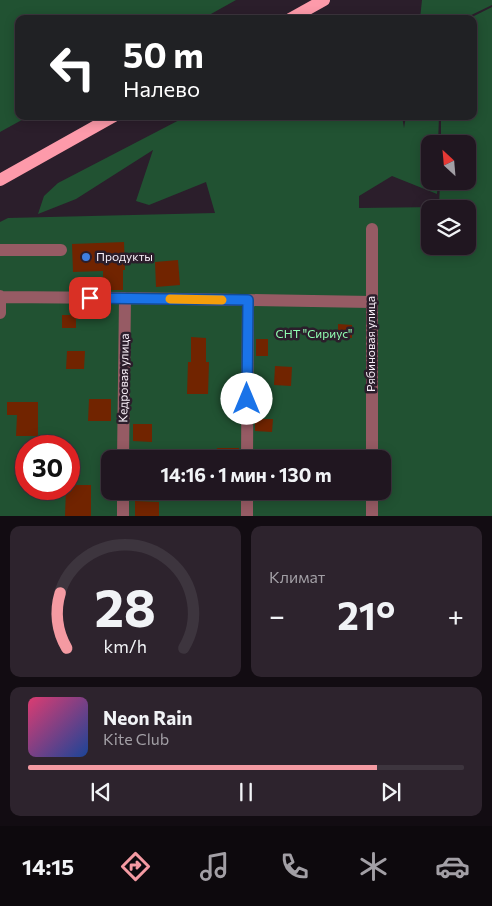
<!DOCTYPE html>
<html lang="ru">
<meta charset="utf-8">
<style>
:root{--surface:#201620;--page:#2d232d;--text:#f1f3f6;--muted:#a29fa5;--line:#3d353e;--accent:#f49aa2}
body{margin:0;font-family:Commissioner,sans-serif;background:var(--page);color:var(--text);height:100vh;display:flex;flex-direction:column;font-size:19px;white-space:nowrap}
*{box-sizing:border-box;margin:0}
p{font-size:16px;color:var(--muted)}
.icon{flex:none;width:28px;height:28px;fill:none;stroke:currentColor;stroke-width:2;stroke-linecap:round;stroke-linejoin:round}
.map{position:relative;height:516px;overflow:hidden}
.details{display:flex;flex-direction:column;gap:10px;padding:10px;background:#120c12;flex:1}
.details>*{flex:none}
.top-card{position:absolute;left:15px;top:15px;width:462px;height:105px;border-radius:10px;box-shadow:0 2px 12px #0003,0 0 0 1px var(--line);background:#202124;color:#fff;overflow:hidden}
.needle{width:32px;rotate:334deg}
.buttons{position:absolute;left:421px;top:135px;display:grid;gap:10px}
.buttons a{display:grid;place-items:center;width:55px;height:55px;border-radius:10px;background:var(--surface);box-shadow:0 2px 12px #0003,0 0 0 1px var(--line);font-size:25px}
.speed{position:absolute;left:15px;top:435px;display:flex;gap:10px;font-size:25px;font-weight:700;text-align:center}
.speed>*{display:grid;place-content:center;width:65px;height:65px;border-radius:50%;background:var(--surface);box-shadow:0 2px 12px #0003,0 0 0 1px var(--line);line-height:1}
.speed .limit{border:8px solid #d22;background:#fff;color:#111}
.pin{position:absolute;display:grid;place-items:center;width:42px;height:42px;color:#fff;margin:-21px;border-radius:10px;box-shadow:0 2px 8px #0006}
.me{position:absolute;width:55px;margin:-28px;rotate:0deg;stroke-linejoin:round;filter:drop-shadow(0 0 4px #0008)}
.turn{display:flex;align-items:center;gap:18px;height:105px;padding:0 25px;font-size:22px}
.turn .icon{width:65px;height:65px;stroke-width:2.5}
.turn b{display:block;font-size:35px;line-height:42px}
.big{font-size:38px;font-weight:700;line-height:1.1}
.details .tile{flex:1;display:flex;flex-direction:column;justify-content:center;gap:8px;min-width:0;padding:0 18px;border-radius:10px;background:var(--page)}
.details .dial{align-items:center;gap:0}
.dial svg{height:130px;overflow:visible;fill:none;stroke:var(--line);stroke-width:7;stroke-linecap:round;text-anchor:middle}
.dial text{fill:var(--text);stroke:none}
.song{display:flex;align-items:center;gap:15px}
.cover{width:60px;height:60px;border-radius:8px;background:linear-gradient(135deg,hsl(340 70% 55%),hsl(220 70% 35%))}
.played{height:5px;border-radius:2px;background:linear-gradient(90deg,var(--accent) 80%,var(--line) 80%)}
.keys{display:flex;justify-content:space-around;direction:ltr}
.heat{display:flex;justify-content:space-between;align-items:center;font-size:28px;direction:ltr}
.details .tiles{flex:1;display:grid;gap:10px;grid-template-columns:1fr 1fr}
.tile:last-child{grid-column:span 2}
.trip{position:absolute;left:101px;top:450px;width:290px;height:50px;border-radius:10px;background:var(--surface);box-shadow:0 2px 12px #0003,0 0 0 1px var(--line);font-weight:700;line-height:50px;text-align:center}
.tabs{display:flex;height:80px;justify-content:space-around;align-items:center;background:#0d090d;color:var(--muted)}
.tabs .icon{width:35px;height:35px}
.tabs .active{color:var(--accent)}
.tabs b{font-size:22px;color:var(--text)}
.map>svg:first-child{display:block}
</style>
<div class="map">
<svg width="492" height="516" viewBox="0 0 492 516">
<rect width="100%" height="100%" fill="#2b1e2b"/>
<path fill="#215232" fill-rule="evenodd" d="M0,0H236L202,19H19V116H29L0,132Z
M422,0H492V5L463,19H420Z
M492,7V516H0V222L8,218L215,213L206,182L149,205L136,201L153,150L76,199L38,214L44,196L58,183L187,116H402L404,128L406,116H439L438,144H430V181H438L437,194L392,176L359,196V208L439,207L440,181H468V144H441V116H474V19H468ZM430,209H468V246H430ZM26,446H69V489H26ZM110,459H382V491H110Z"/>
<path fill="#712400" d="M124,242L125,270H123V290H103V271L73,272L72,244Z
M178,260L180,285L156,287L155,262Z
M62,315H76V328H62Z
M338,324L352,325V338L338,337Z
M191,337L206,338V362H209L208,394H187L188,362H191Z
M256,339H268V356H256Z
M67,351H85L84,369H66Z
M275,366L292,367L291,386L274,385Z
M89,399H111V421H88Z
M7,402H38V436H16L17,415H7Z
M255,419H273L272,432L255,431Z
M133,424H152V442L133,441Z
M217,448H239V459H216Z
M69,485H91V516H65L66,489H69Z
M135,501L159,502V516H135Z"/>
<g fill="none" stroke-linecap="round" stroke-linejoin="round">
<path stroke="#965b64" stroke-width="12" d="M372,229V459
M0,250H61
M0,296V313
M0,297L125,298L371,302
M123,459L125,298
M247,459L248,300
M123,491V516
M372,491V516
M247,516V491"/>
<path stroke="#fd9aaa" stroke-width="12" d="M290,19L324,0
M0,180L114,116"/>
</g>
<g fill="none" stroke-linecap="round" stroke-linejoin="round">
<defs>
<path id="route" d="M90,298L248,300L247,399"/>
</defs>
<use href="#route" stroke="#114b97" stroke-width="12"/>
<use href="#route" stroke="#1a73e8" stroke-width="9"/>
<path stroke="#f59e0b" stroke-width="9" d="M170,299L222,300"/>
</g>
<circle fill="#3f7fe0" stroke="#2b1e2b" stroke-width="2" cx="86" cy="257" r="5"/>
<g text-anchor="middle" stroke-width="5" stroke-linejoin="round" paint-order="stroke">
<g font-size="12" fill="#f8eff8" stroke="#2b1e2b" text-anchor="start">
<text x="96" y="261">Продукты</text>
</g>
<g font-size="12" fill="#91feb2" stroke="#2b1e2b">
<text x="314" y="338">СНТ "Сириус"</text>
</g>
<g font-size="12" fill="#f8eff8" stroke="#2b1e2b">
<text transform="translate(371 344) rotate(-90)" y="4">Рябиновая улица</text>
<text transform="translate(124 378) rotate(-89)" y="4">Кедровая улица</text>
</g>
</g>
</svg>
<div class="buttons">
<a><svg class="needle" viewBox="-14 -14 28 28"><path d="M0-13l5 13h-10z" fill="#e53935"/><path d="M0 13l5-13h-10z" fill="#a29fa5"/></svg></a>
<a><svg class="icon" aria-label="layers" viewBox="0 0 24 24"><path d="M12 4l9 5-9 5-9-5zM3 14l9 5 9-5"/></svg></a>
</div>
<div class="speed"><div class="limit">30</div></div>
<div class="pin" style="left:90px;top:298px;background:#d93025"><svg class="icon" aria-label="arrive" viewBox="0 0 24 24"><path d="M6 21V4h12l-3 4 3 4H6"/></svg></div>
<svg class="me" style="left:247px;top:399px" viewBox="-20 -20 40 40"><circle r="19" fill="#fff"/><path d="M0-13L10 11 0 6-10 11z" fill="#1a73e8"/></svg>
<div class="trip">14:16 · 1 мин · 130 m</div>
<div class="top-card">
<div class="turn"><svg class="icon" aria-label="left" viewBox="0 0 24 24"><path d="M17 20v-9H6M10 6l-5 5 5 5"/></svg><div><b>50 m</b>Налево</div></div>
</div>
</div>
<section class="details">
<div class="tiles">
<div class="tile dial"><svg viewBox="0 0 100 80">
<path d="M14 69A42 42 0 1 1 86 69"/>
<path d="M14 69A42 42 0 0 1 10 35" stroke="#f49aa2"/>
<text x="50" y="56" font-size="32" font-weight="700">28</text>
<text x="50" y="72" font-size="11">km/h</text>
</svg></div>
<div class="tile"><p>Климат</p>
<div class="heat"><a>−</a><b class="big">21°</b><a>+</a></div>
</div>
<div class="tile">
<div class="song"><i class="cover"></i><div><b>Neon Rain</b><p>Kite Club</p></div></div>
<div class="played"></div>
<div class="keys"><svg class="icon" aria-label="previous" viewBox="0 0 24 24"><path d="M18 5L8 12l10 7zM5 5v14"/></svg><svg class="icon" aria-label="pause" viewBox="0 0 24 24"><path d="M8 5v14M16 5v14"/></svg><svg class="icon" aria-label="next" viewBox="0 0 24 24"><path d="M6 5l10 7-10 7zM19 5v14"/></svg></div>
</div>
</div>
</section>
<nav class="tabs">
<b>14:15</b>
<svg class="icon active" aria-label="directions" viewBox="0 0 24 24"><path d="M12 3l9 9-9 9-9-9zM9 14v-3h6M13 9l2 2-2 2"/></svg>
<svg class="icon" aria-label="music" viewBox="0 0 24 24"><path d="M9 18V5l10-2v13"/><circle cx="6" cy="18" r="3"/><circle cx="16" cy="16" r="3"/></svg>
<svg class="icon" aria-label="phone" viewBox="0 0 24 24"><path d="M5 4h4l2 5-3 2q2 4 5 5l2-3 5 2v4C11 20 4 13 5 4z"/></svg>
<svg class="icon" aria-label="climate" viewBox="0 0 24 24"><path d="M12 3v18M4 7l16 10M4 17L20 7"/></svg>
<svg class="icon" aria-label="car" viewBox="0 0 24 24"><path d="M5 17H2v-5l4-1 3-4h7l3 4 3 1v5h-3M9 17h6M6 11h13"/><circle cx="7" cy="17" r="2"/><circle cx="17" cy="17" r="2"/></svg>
</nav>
